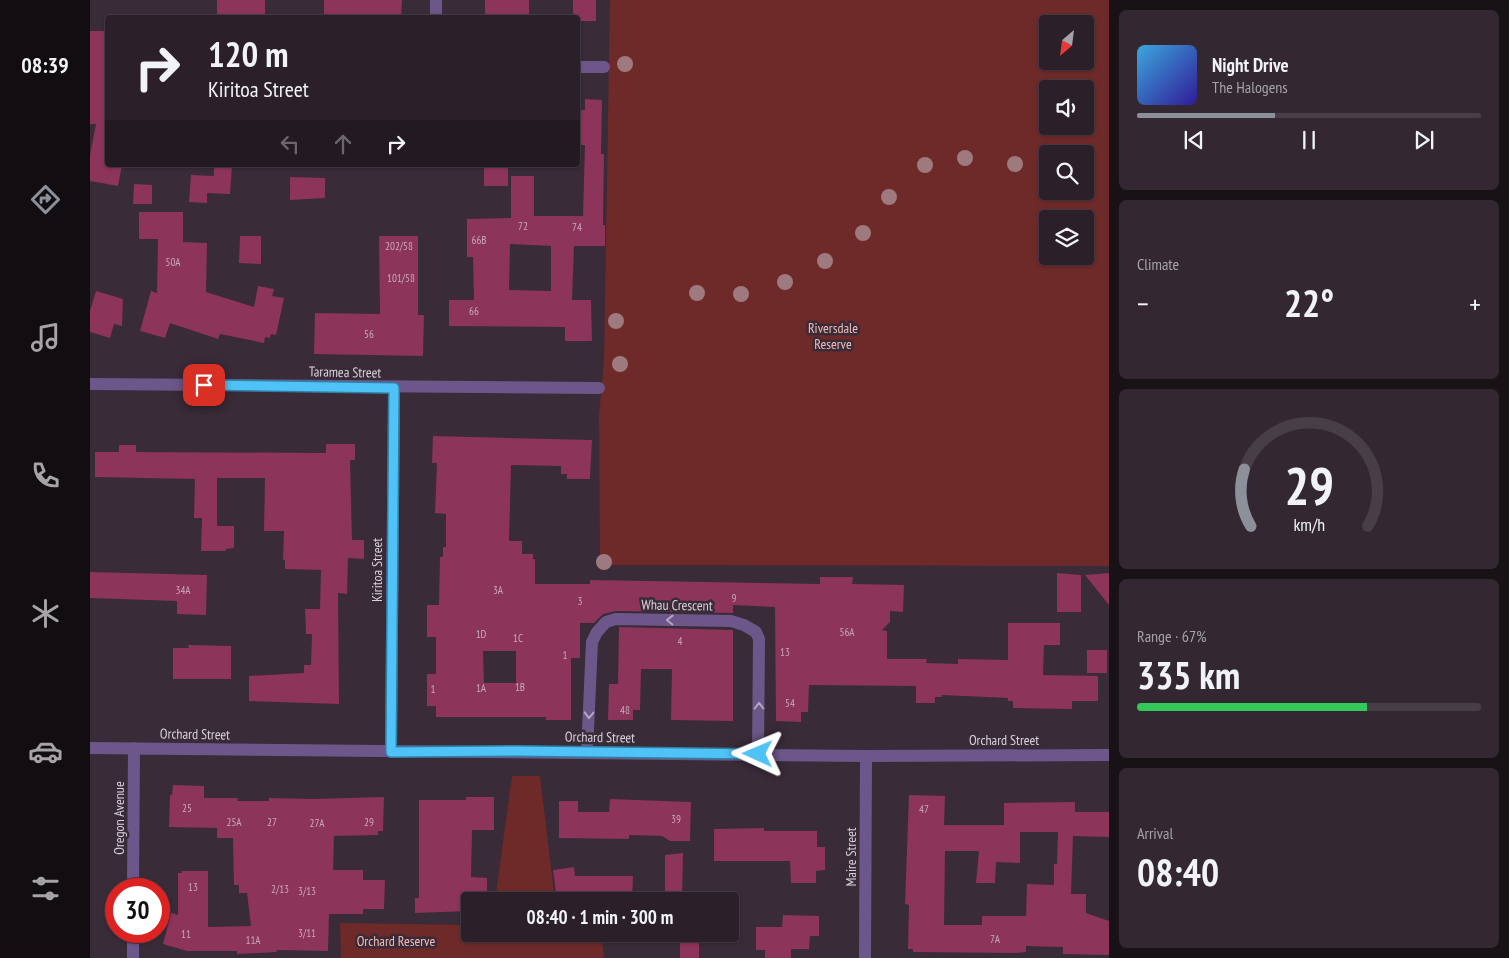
<!DOCTYPE html>
<meta charset="utf-8">
<style>
:root{--surface:#2b202a;--page:#332832;--text:#f1f3f6;--muted:#a6a3a8;--line:#473e47;--accent:#8c9099}
body{margin:0;font-family:"PT Sans Narrow",sans-serif;background:var(--page);color:var(--text);height:100vh;display:flex;flex-direction:column;font-size:19px;white-space:nowrap}
*{box-sizing:border-box;margin:0}
p{font-size:16px;color:var(--muted)}
.icon{flex:none;width:28px;height:28px;fill:none;stroke:currentColor;stroke-width:2;stroke-linecap:round;stroke-linejoin:round}
.map{position:relative;flex:1;overflow:hidden}
.sheet{display:flex;flex-direction:column;gap:10px;padding:10px;background:#181217;width:400px}
.sheet>*{flex:none}
.guide{position:absolute;left:15px;top:15px;width:475px;height:152px;border-radius:5px;box-shadow:0 1px 4px #0004,0 0 0 1px var(--line);background:#2b202a;color:var(--text);overflow:hidden}
.needle{width:32px;rotate:208deg}
.tools{position:absolute;left:949px;top:15px;display:grid;gap:10px}
.tools a{display:grid;place-items:center;width:55px;height:55px;border-radius:5px;background:var(--surface);box-shadow:0 1px 4px #0004,0 0 0 1px var(--line);font-size:25px}
.speed{position:absolute;left:15px;top:878px;display:flex;gap:10px;font-size:25px;font-weight:700;text-align:center}
.speed>*{display:grid;place-content:center;width:65px;height:65px;border-radius:50%;background:var(--surface);box-shadow:0 1px 4px #0004,0 0 0 1px var(--line);line-height:1}
.speed .limit{border:8px solid #d22;background:#fff;color:#111}
.pin{position:absolute;display:grid;place-items:center;width:42px;height:42px;color:#fff;margin:-21px;border-radius:10px;box-shadow:0 2px 8px #0006}
.me{position:absolute;width:55px;margin:-28px;rotate:271deg;stroke-linejoin:round;filter:drop-shadow(0 0 4px #0008)}
.turn{display:flex;align-items:center;gap:18px;height:105px;padding:0 20px;font-size:22px}
.turn .icon{width:65px;height:65px;stroke-width:2.5}
.turn b{display:block;font-size:35px;line-height:42px}
.lanes{display:flex;align-items:center;height:48px;padding:0 20px;background:#0003;justify-content:center;gap:25px;direction:ltr}
.lanes .off{opacity:.35}
.big{font-size:38px;font-weight:800;line-height:1.1}
.sheet .card{flex:1;display:flex;flex-direction:column;justify-content:center;gap:8px;min-width:0;padding:0 18px;border-radius:8px;background:var(--page)}
.sheet .dial{align-items:center;gap:0}
.dial svg{height:130px;overflow:visible;fill:none;stroke:var(--line);stroke-width:7;stroke-linecap:round;text-anchor:middle}
.dial text{fill:var(--text);stroke:none}
.song{display:flex;align-items:center;gap:15px}
.cover{width:60px;height:60px;border-radius:8px;background:linear-gradient(135deg,hsl(200 70% 55%),hsl(250 70% 35%))}
.played{height:5px;border-radius:2px;background:linear-gradient(90deg,var(--accent) 40%,var(--line) 40%)}
.keys{display:flex;justify-content:space-around;direction:ltr}
.heat{display:flex;justify-content:space-between;align-items:center;font-size:28px;direction:ltr}
.charge{height:8px;border-radius:4px;background:linear-gradient(90deg,#34c759 67%,var(--line) 0)}
.trip{position:absolute;left:371px;top:892px;width:278px;height:50px;border-radius:5px;background:var(--surface);box-shadow:0 1px 4px #0004,0 0 0 1px var(--line);font-weight:800;line-height:50px;text-align:center}
main{display:flex;flex:1;min-height:0}
.menu{display:flex;flex-direction:column;width:90px;justify-content:space-around;align-items:center;background:#110d11;color:var(--muted)}
.menu .icon{width:35px;height:35px}
.menu .active{color:var(--accent)}
.menu b{font-size:22px;color:var(--text)}
.map>svg:first-child{display:block}
</style>
<main>
<nav class="menu">
<b>08:39</b>
<svg class="icon active" aria-label="directions" viewBox="0 0 24 24"><path d="M12 3l9 9-9 9-9-9zM9 14v-3h6M13 9l2 2-2 2"/></svg>
<svg class="icon" aria-label="music" viewBox="0 0 24 24"><path d="M9 18V5l10-2v13"/><circle cx="6" cy="18" r="3"/><circle cx="16" cy="16" r="3"/></svg>
<svg class="icon" aria-label="phone" viewBox="0 0 24 24"><path d="M5 4h4l2 5-3 2q2 4 5 5l2-3 5 2v4C11 20 4 13 5 4z"/></svg>
<svg class="icon" aria-label="climate" viewBox="0 0 24 24"><path d="M12 3v18M4 7l16 10M4 17L20 7"/></svg>
<svg class="icon" aria-label="car" viewBox="0 0 24 24"><path d="M5 17H2v-5l4-1 3-4h7l3 4 3 1v5h-3M9 17h6M6 11h13"/><circle cx="7" cy="17" r="2"/><circle cx="17" cy="17" r="2"/></svg>
<svg class="icon" aria-label="filters" viewBox="0 0 24 24"><path d="M4 7h16M4 17h16"/><circle cx="9" cy="7" r="2"/><circle cx="15" cy="17" r="2"/></svg>
</nav>
<div class="map">
<svg width="1019" height="958" viewBox="0 0 1019 958">
<rect width="100%" height="100%" fill="#392b38"/>
<path fill="#6d2a29" fill-rule="evenodd" d="M520,0H1019V566L510,565L509,416L514,361ZM958,24H995V61H958ZM958,89H995V126H958ZM958,154H995V191H958ZM958,219H995V256H958Z
M422,776H450L465,901H405Z
M250,923L380,925V934H511L514,958H251Z"/>
<path fill="#8c3459" fill-rule="evenodd" d="M127,0H175V17H127Z
M234,0H312L311,18H234Z
M395,0H439V18H395Z
M483,0H506V21H488V18H483Z
M0,31H18V165H32L28,186L0,181V155L6,124H0Z
M495,99L512,100L511,154H514L513,225H515V246H484L482,300H501L502,341H475V327L359,326V300H384L383,257H377V219L421,218V176H444V216H493L495,145H488V110H495ZM420,244L461,246V291L419,290Z
M124,165H142L140,194L117,193V203L99,202L101,175L124,176Z
M394,165H418V186H394Z
M200,177L235,178V198L200,200Z
M44,184L62,185V204H43Z
M49,212H93V242L117,243L116,292L164,307L168,286L184,289L182,296L194,298L186,335L181,334L180,338L175,337L174,343L130,334L128,339L80,323L75,338L50,331L61,291L67,293L68,239H49Z
M150,236H171V264L149,263Z
M289,236H328V315H334L333,356L224,354L225,313L290,314Z
M6,291L33,299L32,326L24,324L20,338L0,332V311Z
M343,436L502,440L500,479H477V474H471V466L421,465L419,541H432V554H443V559H445V584H500V580L730,584V577H763L762,584L814,585L813,612L800,611V622L792,630L797,631V659H837L836,663L868,664V659L918,660V623H970V645H954L953,675L1008,676V701H982V709L923,708V701H918V698L852,695V697H845V703H826V686L719,685L718,712H711V722L686,721L685,607L643,605V613L526,611L513,614L504,623H490V658H481V720H456V717H346V706H337V674H346V637H337V605H349L350,557H353V547H356V514L345,513L347,463H342ZM393,651H426V683H394Z
M236,444H265V460H260L262,540H274V559L258,558L257,594L248,593L249,704L159,701V676L214,673V665H221L222,634H216L215,609H230L231,570L195,569V560H193L194,531H174L175,478H127V526H144V548L136,549V551H111L112,518H104L105,479L5,477V452H29V445H46V452L236,453Z
M0,572L117,575L116,615L87,614V601L0,598Z
M967,573L991,575V612H967Z
M1019,573V605L995,575Z
M529,627L643,630V721L581,720L582,669H551L550,710H543V720H518L519,684H528Z
M98,645L141,646V679H83V648H99Z
M997,650H1017V673H997Z
M83,785L114,786V798H148L147,801H179V798L224,799L294,797L293,831H288V835L244,836L243,870H273V880H295L294,909H273V914H239L238,951L186,950L187,952L147,954V951H97L73,944L81,913L88,915V873H92V871H118V927L161,926L157,893H149V885H144L143,838H127V828L79,827L80,795H82Z
M819,795L855,796L854,825H914V803L985,802V812H1019V837L983,836L981,894H996V913L1019,921V955L973,954V947L936,946V952L926,953L823,952V949H818L819,905L815,904ZM930,832H968L967,864H964V885L937,884L936,916H892V925H854L855,851H889L886,883H905L906,862L930,863Z
M376,797H404V830H382L381,877L397,878V901H380V911L325,913V898H329V800H376Z
M520,799L601,802L600,841H580L572,836L539,835V839L469,838V801H488V812H519Z
M674,828V831H727V847H735V870L726,871V883H701L700,861H624V829Z
M593,853L592,901H575V855Z
M484,867L485,876H543L542,901H467L463,870Z
M693,915L729,916V936H720L719,949H701V958H675V950H666V927H692Z
M590,934H609V958H590Z"/>
<g fill="none" stroke-linecap="round" stroke-linejoin="round">
<path stroke="#6d578a" stroke-width="12" d="M346,18V0
M488,67H514
M0,384L509,388
M0,748L776,756L1019,755
M301,752L304,388
M497,752L502,642L507,632L516,622L526,619L641,621L654,625L666,632L669,639L668,754
M43,889L44,748
M43,958V931
M775,958L776,756"/>
</g>
<g fill="#9e7a7e">
<circle cx="535" cy="64" r="8"/>
<circle cx="875" cy="158" r="8"/>
<circle cx="925" cy="164" r="8"/>
<circle cx="835" cy="165" r="8"/>
<circle cx="799" cy="197" r="8"/>
<circle cx="773" cy="233" r="8"/>
<circle cx="735" cy="261" r="8"/>
<circle cx="695" cy="282" r="8"/>
<circle cx="607" cy="293" r="8"/>
<circle cx="651" cy="294" r="8"/>
<circle cx="526" cy="321" r="8"/>
<circle cx="530" cy="364" r="8"/>
<circle cx="514" cy="562" r="8"/>
</g>
<defs><path id="oneway-chevron" d="M-2-3.5L2.5 0L-2 3.5" fill="none" stroke-width="1.6" stroke-linecap="round" stroke-linejoin="round" transform="scale(1.25)"/></defs>
<g stroke="#b4a7be">
<use href="#oneway-chevron" transform="translate(580 620) rotate(-179)"/>
<use href="#oneway-chevron" transform="translate(669 706) rotate(-90)"/>
<use href="#oneway-chevron" transform="translate(499 715) rotate(91)"/>
</g>
<g fill="none" stroke-linecap="round" stroke-linejoin="round">
<defs>
<path id="route" d="M114,385L304,388L301,752L427,751L668,754"/>
</defs>
<use href="#route" stroke="#337fa1" stroke-width="12"/>
<use href="#route" stroke="#4fc3f7" stroke-width="9"/>
</g>
<g text-anchor="middle" stroke-width="5" stroke-linejoin="round" paint-order="stroke">
<g font-size="11" fill="#c7aaba">
<text x="433" y="230">72</text>
<text x="487" y="231">74</text>
<text x="389" y="244">66B</text>
<text x="309" y="250">202/58</text>
<text x="83" y="266">50A</text>
<text x="311" y="282">101/58</text>
<text x="384" y="315">66</text>
<text x="279" y="338">56</text>
<text x="93" y="594">34A</text>
<text x="408" y="594">3A</text>
<text x="644" y="602">9</text>
<text x="490" y="605">3</text>
<text x="757" y="636">56A</text>
<text x="391" y="638">1D</text>
<text x="428" y="642">1C</text>
<text x="590" y="645">4</text>
<text x="695" y="656">13</text>
<text x="475" y="659">1</text>
<text x="430" y="691">1B</text>
<text x="391" y="692">1A</text>
<text x="343" y="693">1</text>
<text x="700" y="707">54</text>
<text x="535" y="714">48</text>
<text x="97" y="812">25</text>
<text x="834" y="813">47</text>
<text x="586" y="823">39</text>
<text x="144" y="826">25A</text>
<text x="182" y="826">27</text>
<text x="279" y="826">29</text>
<text x="227" y="827">27A</text>
<text x="103" y="891">13</text>
<text x="190" y="893">2/13</text>
<text x="217" y="895">3/13</text>
<text x="217" y="937">3/11</text>
<text x="96" y="938">11</text>
<text x="905" y="943">7A</text>
<text x="163" y="944">11A</text>
</g>
<g font-size="14" fill="#f1bbb7" stroke="#392b38">
<text x="743" y="333">Riversdale<tspan x="743" dy="16">Reserve</tspan></text>
<text x="306" y="946">Orchard Reserve</text>
</g>
<g font-size="14" fill="#dbd2da" stroke="#392b38">
<text transform="translate(255 372) rotate(1)" y="5">Taramea Street</text>
<text transform="translate(287 570) rotate(-90)" y="5">Kiritoa Street</text>
<text transform="translate(587 605) rotate(1)" y="5">Whau Crescent</text>
<text transform="translate(105 734) rotate(1)" y="5">Orchard Street</text>
<text transform="translate(510 737) rotate(1)" y="5">Orchard Street</text>
<text x="914" y="745">Orchard Street</text>
<text transform="translate(29 818) rotate(-90)" y="5">Oregon Avenue</text>
<text transform="translate(761 857) rotate(-90)" y="5">Maire Street</text>
</g>
</g>
</svg>
<div class="tools">
<a><svg class="needle" viewBox="-14 -14 28 28"><path d="M0-13l5 13h-10z" fill="#e53935"/><path d="M0 13l5-13h-10z" fill="#a6a3a8"/></svg></a>
<a><svg class="icon" aria-label="sound" viewBox="0 0 24 24"><path d="M4 9h4l5-4v14l-5-4H4zM17 9q2 3 0 6"/></svg></a>
<a><svg class="icon" aria-label="search" viewBox="0 0 24 24"><circle cx="10" cy="10" r="6"/><path d="M15 15l6 6"/></svg></a>
<a><svg class="icon" aria-label="layers" viewBox="0 0 24 24"><path d="M12 4l9 5-9 5-9-5zM3 14l9 5 9-5"/></svg></a>
</div>
<div class="speed"><div class="limit">30</div></div>
<div class="pin" style="left:114px;top:385px;background:#d93025"><svg class="icon" aria-label="arrive" viewBox="0 0 24 24"><path d="M6 21V4h12l-3 4 3 4H6"/></svg></div>
<svg class="me" style="left:668px;top:754px" viewBox="-20 -20 40 40"><path d="M0-17L14 15 0 8-14 15z" fill="#4fc3f7" stroke="#fff" stroke-width="4"/></svg>
<div class="trip">08:40 · 1 min · 300 m</div>
<div class="guide">
<div class="turn"><svg class="icon" aria-label="right" viewBox="0 0 24 24"><path d="M7 20v-9h11M14 6l5 5-5 5"/></svg><div><b>120 m</b>Kiritoa Street</div></div>
<div class="lanes"><svg class="icon off" aria-label="left" viewBox="0 0 24 24"><path d="M17 20v-9H6M10 6l-5 5 5 5"/></svg><svg class="icon off" aria-label="ahead" viewBox="0 0 24 24"><path d="M12 20V5M6 11l6-6 6 6"/></svg><svg class="icon" aria-label="right" viewBox="0 0 24 24"><path d="M7 20v-9h11M14 6l5 5-5 5"/></svg></div>
</div>
</div>
<section class="sheet">
<div class="card">
<div class="song"><i class="cover"></i><div><b>Night Drive</b><p>The Halogens</p></div></div>
<div class="played"></div>
<div class="keys"><svg class="icon" aria-label="previous" viewBox="0 0 24 24"><path d="M18 5L8 12l10 7zM5 5v14"/></svg><svg class="icon" aria-label="pause" viewBox="0 0 24 24"><path d="M8 5v14M16 5v14"/></svg><svg class="icon" aria-label="next" viewBox="0 0 24 24"><path d="M6 5l10 7-10 7zM19 5v14"/></svg></div>
</div>
<div class="card"><p>Climate</p>
<div class="heat"><a>−</a><b class="big">22°</b><a>+</a></div>
</div>
<div class="card dial"><svg viewBox="0 0 100 80">
<path d="M14 69A42 42 0 1 1 86 69"/>
<path d="M14 69A42 42 0 0 1 10 34" stroke="#8c9099"/>
<text x="50" y="56" font-size="32" font-weight="700">29</text>
<text x="50" y="72" font-size="11">km/h</text>
</svg></div>
<div class="card"><p>Range · 67%</p><b class="big">335 km</b><div class="charge"></div></div>
<div class="card"><p>Arrival</p><b class="big">08:40</b></div>
</section>
</main>
